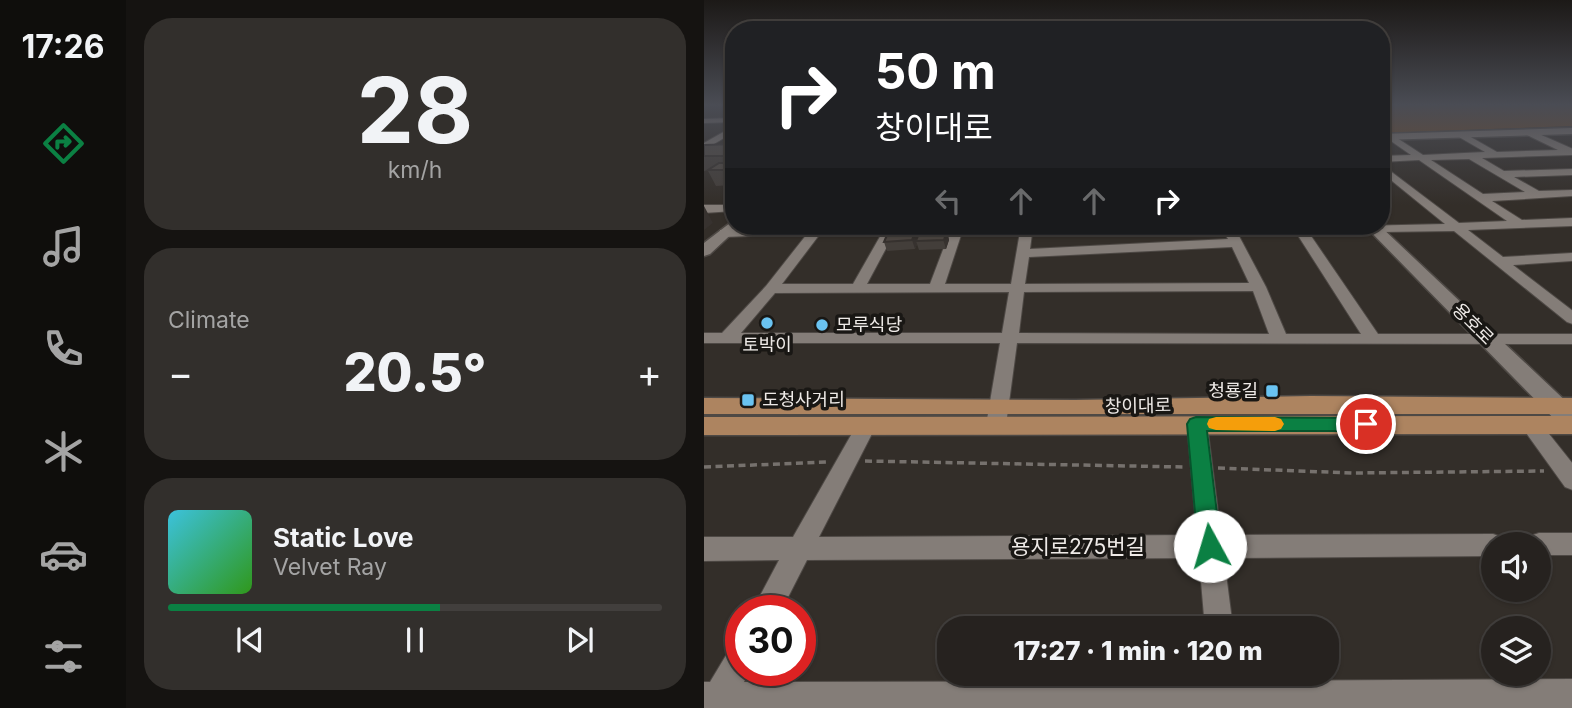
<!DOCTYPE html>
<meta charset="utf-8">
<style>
:root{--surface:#26221f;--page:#322f2c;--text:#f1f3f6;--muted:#a4a4a4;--line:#423f3d;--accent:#0b8043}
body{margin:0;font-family:Inter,"Noto Sans KR",sans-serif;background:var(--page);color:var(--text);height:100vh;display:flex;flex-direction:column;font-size:26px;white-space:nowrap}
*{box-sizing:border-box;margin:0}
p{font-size:23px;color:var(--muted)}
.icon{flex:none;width:38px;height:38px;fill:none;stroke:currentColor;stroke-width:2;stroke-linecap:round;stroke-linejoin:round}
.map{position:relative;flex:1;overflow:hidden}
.side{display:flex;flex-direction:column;gap:18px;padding:18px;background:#151311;width:578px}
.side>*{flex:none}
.hud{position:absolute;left:21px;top:21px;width:665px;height:214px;border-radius:28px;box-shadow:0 2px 5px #0004,0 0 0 2px var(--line);background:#202124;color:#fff;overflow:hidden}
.fabs{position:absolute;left:777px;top:532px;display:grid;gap:14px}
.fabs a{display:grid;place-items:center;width:70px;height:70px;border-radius:50%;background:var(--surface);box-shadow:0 2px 5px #0004,0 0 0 2px var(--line);font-size:35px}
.speed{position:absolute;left:21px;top:595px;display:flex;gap:14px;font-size:35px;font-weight:700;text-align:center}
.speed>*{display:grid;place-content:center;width:91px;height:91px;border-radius:50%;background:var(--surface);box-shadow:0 2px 5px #0004,0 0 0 2px var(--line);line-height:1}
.speed .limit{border:10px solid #d22;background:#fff;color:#111}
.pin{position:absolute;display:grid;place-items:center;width:60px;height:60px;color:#fff;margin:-30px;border:4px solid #fff;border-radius:50%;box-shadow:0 2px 7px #0007}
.me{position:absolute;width:77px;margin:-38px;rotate:354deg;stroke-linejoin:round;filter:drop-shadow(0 0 5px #0008)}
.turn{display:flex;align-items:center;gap:24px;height:147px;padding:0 35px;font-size:32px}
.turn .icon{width:91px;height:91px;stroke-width:2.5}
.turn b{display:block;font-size:49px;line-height:60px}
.lanes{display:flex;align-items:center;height:66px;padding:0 35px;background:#0003;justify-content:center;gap:35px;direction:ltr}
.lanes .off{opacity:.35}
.big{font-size:52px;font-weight:800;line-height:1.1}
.side .card{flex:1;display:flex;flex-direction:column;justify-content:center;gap:10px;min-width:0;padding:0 24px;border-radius:28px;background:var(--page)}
.side .dial{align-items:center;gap:0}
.dial b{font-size:91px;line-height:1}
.song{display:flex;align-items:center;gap:21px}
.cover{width:84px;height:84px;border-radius:10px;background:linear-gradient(135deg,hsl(190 70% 55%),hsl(110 70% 35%))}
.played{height:7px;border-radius:4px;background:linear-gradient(90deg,var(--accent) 55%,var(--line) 55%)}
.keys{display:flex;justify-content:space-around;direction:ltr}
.heat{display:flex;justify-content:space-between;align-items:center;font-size:38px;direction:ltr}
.trip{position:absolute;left:233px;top:616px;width:402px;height:70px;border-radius:28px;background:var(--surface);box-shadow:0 2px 5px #0004,0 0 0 2px var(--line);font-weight:800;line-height:70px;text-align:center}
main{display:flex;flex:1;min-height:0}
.tabs{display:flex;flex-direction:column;width:126px;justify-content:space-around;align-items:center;background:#0f0e0c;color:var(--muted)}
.tabs .icon{width:49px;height:49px}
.tabs .current{color:var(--accent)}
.tabs b{font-size:32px;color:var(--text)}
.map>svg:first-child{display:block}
</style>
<main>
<nav class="tabs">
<b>17:26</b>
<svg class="icon current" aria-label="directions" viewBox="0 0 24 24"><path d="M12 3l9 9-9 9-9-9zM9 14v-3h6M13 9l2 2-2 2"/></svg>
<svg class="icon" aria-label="music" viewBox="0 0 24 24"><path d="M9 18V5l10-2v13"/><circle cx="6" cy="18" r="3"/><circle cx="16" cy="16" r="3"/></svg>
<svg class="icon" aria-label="phone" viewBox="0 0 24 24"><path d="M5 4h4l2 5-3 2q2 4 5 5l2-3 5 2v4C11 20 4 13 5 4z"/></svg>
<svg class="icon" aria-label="climate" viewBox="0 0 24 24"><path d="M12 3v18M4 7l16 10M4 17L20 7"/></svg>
<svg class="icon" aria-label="car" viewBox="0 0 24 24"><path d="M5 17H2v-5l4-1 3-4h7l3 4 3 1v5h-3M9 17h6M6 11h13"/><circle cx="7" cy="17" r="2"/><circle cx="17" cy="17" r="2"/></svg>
<svg class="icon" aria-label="filters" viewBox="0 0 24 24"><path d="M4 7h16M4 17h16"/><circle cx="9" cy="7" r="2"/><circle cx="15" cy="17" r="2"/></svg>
</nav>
<section class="side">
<div class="card dial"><b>28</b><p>km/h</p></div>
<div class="card"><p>Climate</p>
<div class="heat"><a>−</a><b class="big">20.5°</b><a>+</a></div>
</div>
<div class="card">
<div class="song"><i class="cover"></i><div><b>Static Love</b><p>Velvet Ray</p></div></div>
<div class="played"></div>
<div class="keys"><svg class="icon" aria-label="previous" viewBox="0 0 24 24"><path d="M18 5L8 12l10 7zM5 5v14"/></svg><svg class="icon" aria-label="pause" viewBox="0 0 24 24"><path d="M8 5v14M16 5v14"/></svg><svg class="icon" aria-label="next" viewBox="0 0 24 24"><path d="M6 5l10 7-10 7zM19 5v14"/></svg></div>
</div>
</section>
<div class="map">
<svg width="869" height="708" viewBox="0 0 869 708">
<rect width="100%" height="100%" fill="#332e29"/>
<path fill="#704924" d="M868,105V126L677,133V105Z"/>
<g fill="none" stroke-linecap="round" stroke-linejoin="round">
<defs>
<path id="minor" d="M30,118V122L0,123V119Z
M30,126V132L0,150V143Z
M826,130L869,149V155L778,158L800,171L869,169V175L810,177L835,191L869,190V196L788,201L818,220L869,218V226L764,230L799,257L869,253V261L809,265L869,311V324L863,322L750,231L605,233L674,334H869V344L313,343L302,425L299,430L292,432L285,430L282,425L296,343H0V333H18L62,286L103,234L20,237L16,236V230L122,226L78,284H149L182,226H194L163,284H226L248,226H260L241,284H307L317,226H329L326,249L524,239L520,233L526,229L741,224L677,172V164L755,223L803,221L715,160L677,162V156L707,155L684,139L683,137L687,134L719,155L781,152L755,137L758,132L793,152L854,150L823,135ZM765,159L821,192L779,194L727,160ZM593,234L657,334H582L562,287L535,236ZM528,247L545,283L321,284L325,257ZM549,291L565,334L315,333L320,292ZM305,292L298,333H37L71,293Z
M0,205H30V211L0,213Z
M493,417L500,419L503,424L517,535L789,534L798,537L801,544H789V556L520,558L529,628H501L495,558L103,560L77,611H48L75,560L0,561V537H89L155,421L162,419L169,421L172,426L115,537L493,535L483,424L486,419Z
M827,418L834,420L869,464V490L861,487L820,430L817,425L820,420Z
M835,533H869V555H835V544H822L826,536Z
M37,642V670H46L40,682L505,681V674H535L536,681L869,679V708H0V682H6L27,647Z"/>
<path id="tertiary" d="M869,128V134L677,140V134Z
M661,226H676L869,408V432L860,429Z"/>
<path id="secondary" d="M30,220V226L35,227L6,254L0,256V243Z"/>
<path id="primary" d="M607,396L869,398V414H0V398L371,400Z
M869,416V434L0,435V417Z"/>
</defs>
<use href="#minor" stroke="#4e4945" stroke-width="2"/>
<use href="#tertiary" stroke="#4e4945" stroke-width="3"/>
<use href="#secondary" stroke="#4e4945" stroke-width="3"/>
<use href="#primary" stroke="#4e4945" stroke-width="3"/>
<path stroke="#76716d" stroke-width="3.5" stroke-dasharray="7 4.5" stroke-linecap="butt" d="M161,461L479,467
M0,467L123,462
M514,468L650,473L840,471"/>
<use href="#minor" fill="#847d78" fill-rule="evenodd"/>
<use href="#tertiary" fill="#847d78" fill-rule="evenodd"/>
<use href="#secondary" fill="#847d78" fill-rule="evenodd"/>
<use href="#primary" fill="#ad8460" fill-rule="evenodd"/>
</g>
<path fill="#433e3a" d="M30,144V185L12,186L4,171H0V145Z
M43,226H74L73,227L45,228Z
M191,226H239L242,231H243L245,240L242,249L215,250L213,244L211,249L183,251L180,242L192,228Z"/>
<path fill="#37322f" d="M0,206L9,223L0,230Z
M214,226H216L218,232L212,241L213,244L211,249L208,240Z
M236,226H239L240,230L241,227L243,232V231L245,240L242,249L238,236Z"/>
<path fill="#4e4843" stroke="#37322f" stroke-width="2" d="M30,144V156H0V145Z
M30,160V170H4L15,163H25Z
M196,226H214L208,240L180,242L186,228L195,227Z
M218,226H236V227H241L239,231H243L240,240L212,241Z"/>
<linearGradient id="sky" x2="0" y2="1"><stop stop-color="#1c1917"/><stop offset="0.51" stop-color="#4a4c54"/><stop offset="1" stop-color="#4a4c54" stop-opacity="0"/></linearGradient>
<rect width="869" height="205" fill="url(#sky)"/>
<path fill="#0b8043" stroke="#07532c" stroke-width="2" d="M492,417L662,418L669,420L672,424L669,429L662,431H503L517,546L514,554L506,557L498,554L494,546L483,424L486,419Z"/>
<path fill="#f59e0b" d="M512,417H571L577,419L580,424L577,429L571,431L512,430L505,428L503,424L505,419Z"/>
<g fill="#6ac3f1" stroke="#191714" stroke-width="2.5">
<circle cx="63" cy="323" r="7"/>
<circle cx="118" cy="325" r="7"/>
<rect x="561" y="384" width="14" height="14" rx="3.5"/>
<rect x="37" y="393" width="14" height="14" rx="3.5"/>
</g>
<g text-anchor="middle" stroke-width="7" stroke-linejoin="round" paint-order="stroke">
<g font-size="18" fill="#eeeae7" stroke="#191714">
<text transform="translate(769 324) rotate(45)" y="6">용호로</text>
<text transform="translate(434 406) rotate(-1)" y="6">창이대로</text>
</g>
<g font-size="18" fill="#eeeae7" stroke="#191714" text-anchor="start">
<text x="132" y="331">모루식당</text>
<text x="63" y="351" text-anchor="middle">토박이</text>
<text x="554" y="397" text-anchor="end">청룡길</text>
<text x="58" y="406">도청사거리</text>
</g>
<g font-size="21" fill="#eeeae7" stroke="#191714">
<text x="374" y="554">용지로275번길</text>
</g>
</g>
</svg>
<div class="fabs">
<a><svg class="icon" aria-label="sound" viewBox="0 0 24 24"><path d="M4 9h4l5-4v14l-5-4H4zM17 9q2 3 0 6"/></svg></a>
<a><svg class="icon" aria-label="layers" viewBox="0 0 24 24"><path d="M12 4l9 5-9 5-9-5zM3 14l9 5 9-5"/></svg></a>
</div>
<div class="speed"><div class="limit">30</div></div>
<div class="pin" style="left:662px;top:424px;background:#d93025"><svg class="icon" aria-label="arrive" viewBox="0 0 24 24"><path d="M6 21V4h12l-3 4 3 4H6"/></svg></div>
<svg class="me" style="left:506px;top:546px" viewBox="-20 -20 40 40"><circle r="19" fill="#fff"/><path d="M0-13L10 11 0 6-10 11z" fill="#0b8043"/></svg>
<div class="trip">17:27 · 1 min · 120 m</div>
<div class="hud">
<div class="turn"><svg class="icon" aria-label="right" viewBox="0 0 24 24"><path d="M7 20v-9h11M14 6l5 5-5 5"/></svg><div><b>50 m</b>창이대로</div></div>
<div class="lanes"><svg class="icon off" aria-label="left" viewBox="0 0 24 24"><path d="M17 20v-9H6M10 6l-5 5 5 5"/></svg><svg class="icon off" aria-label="ahead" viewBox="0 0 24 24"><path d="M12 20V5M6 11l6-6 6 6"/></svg><svg class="icon off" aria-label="ahead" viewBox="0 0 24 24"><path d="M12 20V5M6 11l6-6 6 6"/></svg><svg class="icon" aria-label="right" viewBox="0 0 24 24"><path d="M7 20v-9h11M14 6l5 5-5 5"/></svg></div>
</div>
</div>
</main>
